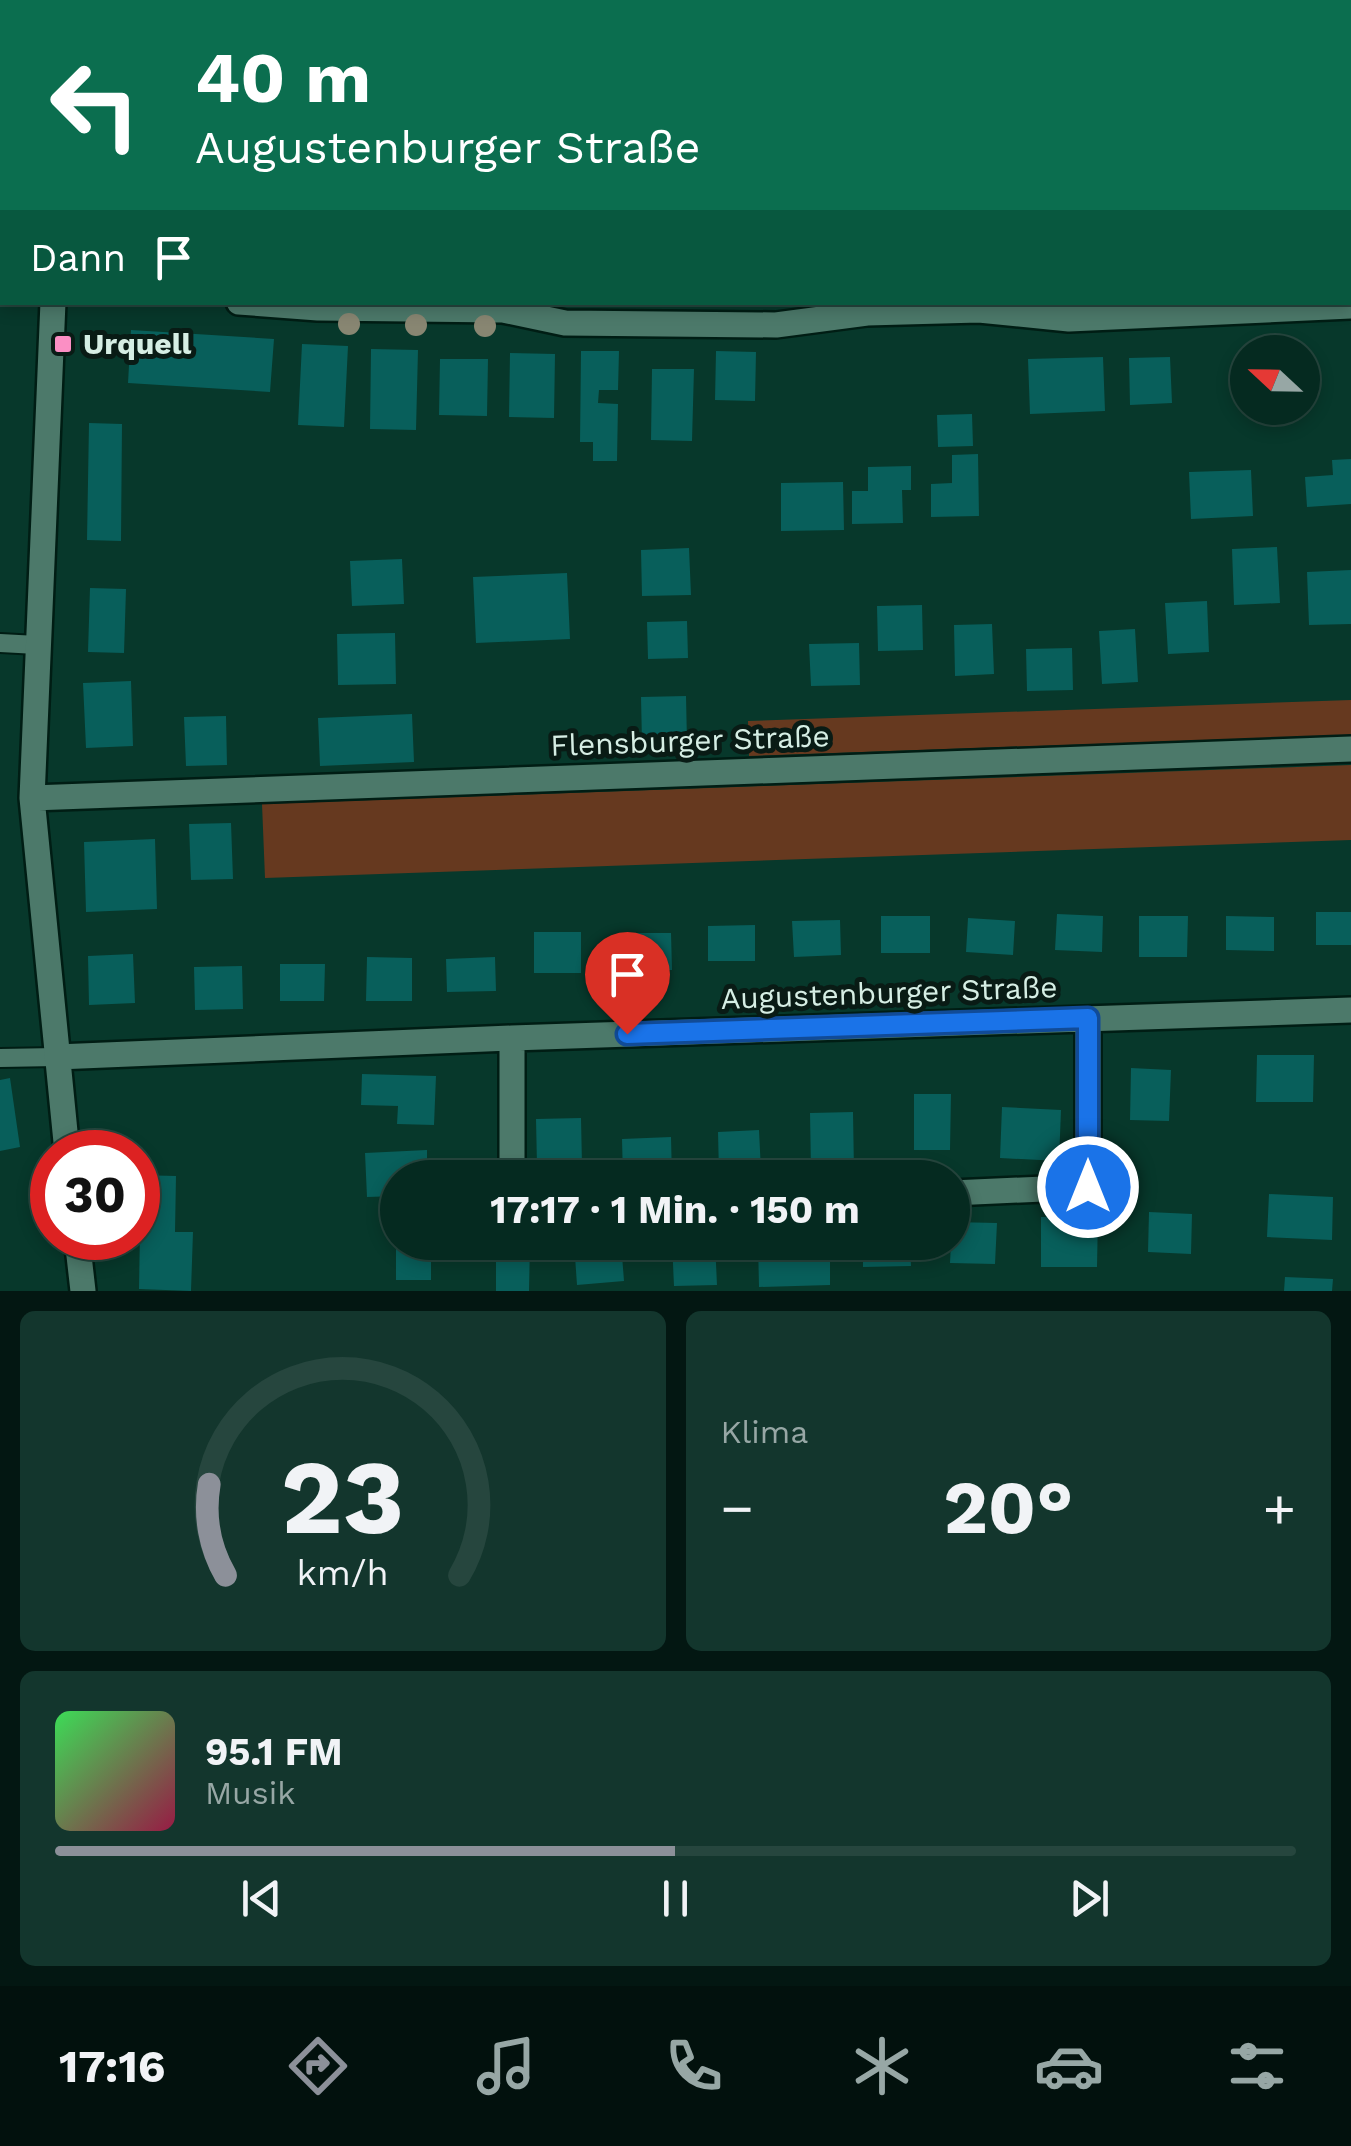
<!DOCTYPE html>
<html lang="de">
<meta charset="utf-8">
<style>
:root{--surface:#052a20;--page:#13362d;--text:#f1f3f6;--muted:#97a7a5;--line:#26463e;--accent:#8c9099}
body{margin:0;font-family:"Work Sans",sans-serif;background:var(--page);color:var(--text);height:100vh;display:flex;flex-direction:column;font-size:38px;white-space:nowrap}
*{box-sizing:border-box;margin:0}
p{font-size:32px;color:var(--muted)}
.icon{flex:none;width:55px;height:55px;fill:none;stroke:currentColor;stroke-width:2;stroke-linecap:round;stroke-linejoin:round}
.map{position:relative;height:1291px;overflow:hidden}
.details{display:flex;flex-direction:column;gap:20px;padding:20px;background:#031712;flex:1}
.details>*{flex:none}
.guide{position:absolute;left:0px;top:0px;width:1352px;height:305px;box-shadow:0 5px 15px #0003,0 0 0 2px var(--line);background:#0b6e4f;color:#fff;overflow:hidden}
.needle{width:65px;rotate:292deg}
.fabs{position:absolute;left:1230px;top:335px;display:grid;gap:20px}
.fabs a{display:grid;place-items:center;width:90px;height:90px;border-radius:50%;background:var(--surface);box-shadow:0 5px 15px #0003,0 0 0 2px var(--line);font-size:50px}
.speed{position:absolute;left:30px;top:1130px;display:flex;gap:20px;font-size:50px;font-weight:700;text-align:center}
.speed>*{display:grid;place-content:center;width:130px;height:130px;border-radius:50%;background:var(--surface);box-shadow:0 5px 15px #0003,0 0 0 2px var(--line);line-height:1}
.speed .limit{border:15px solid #d22;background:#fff;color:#111}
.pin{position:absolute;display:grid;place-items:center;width:85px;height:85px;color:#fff;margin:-102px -42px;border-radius:50% 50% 50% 0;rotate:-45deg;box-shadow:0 0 10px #0007}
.pin .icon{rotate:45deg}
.me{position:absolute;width:110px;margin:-55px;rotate:0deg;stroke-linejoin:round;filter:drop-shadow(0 0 8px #0008)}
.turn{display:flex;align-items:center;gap:35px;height:210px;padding:0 30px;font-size:45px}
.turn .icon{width:130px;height:130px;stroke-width:2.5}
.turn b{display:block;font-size:70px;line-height:85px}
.then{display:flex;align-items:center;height:95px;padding:0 30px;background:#0003;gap:20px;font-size:38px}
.big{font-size:75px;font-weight:700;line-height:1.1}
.details .widget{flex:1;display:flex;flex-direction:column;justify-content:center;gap:15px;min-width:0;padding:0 35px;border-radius:15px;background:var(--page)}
.details .dial{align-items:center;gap:0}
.dial svg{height:260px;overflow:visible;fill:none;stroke:var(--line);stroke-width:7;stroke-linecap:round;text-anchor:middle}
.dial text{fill:var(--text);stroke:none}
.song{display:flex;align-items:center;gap:30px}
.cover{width:120px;height:120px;border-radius:15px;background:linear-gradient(135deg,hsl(130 70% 55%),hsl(340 70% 35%))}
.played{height:10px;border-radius:5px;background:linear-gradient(90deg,var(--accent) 50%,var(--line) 50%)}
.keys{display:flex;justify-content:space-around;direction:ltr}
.heat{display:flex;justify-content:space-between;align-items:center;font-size:55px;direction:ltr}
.details .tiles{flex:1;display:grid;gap:20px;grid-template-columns:1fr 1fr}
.widget:last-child{grid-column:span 2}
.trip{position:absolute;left:380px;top:1160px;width:590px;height:100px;border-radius:50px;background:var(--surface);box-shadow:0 5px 15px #0003,0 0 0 2px var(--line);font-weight:700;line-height:100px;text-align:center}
.menu{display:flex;height:160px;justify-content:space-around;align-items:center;background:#02110d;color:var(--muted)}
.menu .icon{width:70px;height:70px}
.menu .on{color:var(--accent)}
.menu b{font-size:45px;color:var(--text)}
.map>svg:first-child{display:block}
</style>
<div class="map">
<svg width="1351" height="1291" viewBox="0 0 1351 1291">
<rect width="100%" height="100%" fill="#07382b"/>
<path fill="#66391f" d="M1351,700V735L749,756L748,721Z
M1351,765V840L265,878L262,804Z"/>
<path fill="#085f5b" d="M131,330L274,339L270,392L128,383Z
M302,344L348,346L344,427L298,425Z
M371,349L418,350L416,430L370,429Z
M581,351H619L618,390H599L598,403L618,404L617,461H593V442H580Z
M716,351L756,352L755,401L715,400Z
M510,353L555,354L554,418L509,417Z
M1103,357L1105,411L1030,414L1028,359Z
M1170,357L1172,403L1130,405L1129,358Z
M440,359H488L487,416L439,415Z
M652,369H694L692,441L651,440Z
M972,414L973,446L938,447L937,415Z
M89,423L122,424L121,541L87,540Z
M978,454L979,516L931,517V484L952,483V455Z
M1351,459V504L1307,507L1305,477L1333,475L1332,460Z
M911,466V490H902L903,523L852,524V491H868V467Z
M1251,470L1253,516L1191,519L1189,472Z
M843,482L844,530L781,531V483Z
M1277,547L1280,603L1234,605L1232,549Z
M689,548L691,595L642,596L641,550Z
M402,559L404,604L352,606L350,561Z
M1351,570V624L1309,625L1307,572Z
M567,573L570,639L476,643L473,577Z
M90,588L126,589L124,653L88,652Z
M1207,601L1209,652L1168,654L1165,603Z
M922,605L923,650L878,651L877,606Z
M687,621L688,658L648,659L647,622Z
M992,624L994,674L955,676L954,625Z
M1135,629L1138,682L1102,684L1099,631Z
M395,633L396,684L338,685L337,634Z
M859,643L860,685L811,686L809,644Z
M1072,648L1073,690L1027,691L1026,649Z
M131,681L133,746L86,748L83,683Z
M686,696L687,742L642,743L641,697Z
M412,714L414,762L320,766L318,718Z
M226,716L227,765L186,766L184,717Z
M231,823L233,879L191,880L189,824Z
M155,839L157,909L86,912L84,842Z
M1316,912H1351V945H1316Z
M1057,914L1103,916L1102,952L1055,950Z
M881,916H930V953H881Z
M1139,916H1188L1187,957H1139Z
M1226,916L1274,917V951L1226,950Z
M968,918L1015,921L1013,955L966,952Z
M840,920L841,955L794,957L792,921Z
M755,925V961H708V926Z
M534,932H581V973H534Z
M622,933H671L672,970H622Z
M133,954L135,1003L89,1005L88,956Z
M367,957L412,958V1001H366Z
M495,957L496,991L447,992L446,959Z
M280,964H325L324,1001H280Z
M242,966L243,1009L195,1010L194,967Z
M1257,1055H1314L1313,1102H1256Z
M1131,1068L1171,1070L1169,1121L1130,1120Z
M362,1074L436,1076L434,1125L397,1124L398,1106L361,1105Z
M10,1078L20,1147L0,1151V1080Z
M914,1094H951L950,1150H914Z
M1002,1107L1061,1110L1059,1161L1000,1158Z
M853,1112L854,1171H811L810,1113Z
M581,1118L582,1165L537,1166L536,1119Z
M759,1130L761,1171L719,1173L718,1132Z
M671,1137L672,1178H623L622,1139Z
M427,1150V1178H398V1196L367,1197L365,1153Z
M138,1175L176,1176L175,1232H193L191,1291L139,1289L140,1231H138Z
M1269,1194L1333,1197L1332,1240L1267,1237Z
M1149,1212L1192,1214L1191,1254L1148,1252Z
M1098,1216L1097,1267H1041V1217Z
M952,1222L997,1223L995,1264L950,1263Z
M396,1242H431V1280H396Z
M574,1242H621L624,1281L577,1285Z
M672,1242H715L717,1285L674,1286Z
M758,1242H830V1285L759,1287Z
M863,1242H910L911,1266L863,1267Z
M496,1244H530L529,1291H496Z
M1285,1277L1333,1279L1332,1291H1284Z"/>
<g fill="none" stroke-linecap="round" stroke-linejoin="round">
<defs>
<path id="service" d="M0,643L37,645
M0,1058L57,1057"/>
<path id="minor" d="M66,2V0
M53,302L32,798L67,1152
M239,302L318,308L503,310L565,323L776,325L867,313L979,310L1069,319L1351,306
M32,798L1351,749
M512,1038V1178
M57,1057L512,1038L1351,1010
M952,1193L1088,1187V1019
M77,1238L83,1291"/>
</defs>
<use href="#service" stroke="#001d14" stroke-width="22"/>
<use href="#minor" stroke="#001d14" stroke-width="30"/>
<use href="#service" stroke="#4c796a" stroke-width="18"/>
<use href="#minor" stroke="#4c796a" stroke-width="25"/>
</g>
<g fill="#888672">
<circle cx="349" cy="324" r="11"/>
<circle cx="416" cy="325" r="11"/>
<circle cx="485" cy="326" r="11"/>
</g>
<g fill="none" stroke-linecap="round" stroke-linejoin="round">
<defs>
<path id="route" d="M627,1034L1088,1018V1187"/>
</defs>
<use href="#route" stroke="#114b97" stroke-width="25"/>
<use href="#route" stroke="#1a73e8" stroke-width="18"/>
</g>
<rect fill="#fb8fc4" stroke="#091b15" stroke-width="4" x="53" y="334" width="20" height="20" rx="5"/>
<g text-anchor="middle" stroke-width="10" stroke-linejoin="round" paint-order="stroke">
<g font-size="30" font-weight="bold" fill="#d6eee4" stroke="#091b15" text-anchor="start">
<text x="83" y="354">Urquell</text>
</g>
<g font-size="30" fill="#d6eee4" stroke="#091b15">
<text transform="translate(690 741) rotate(-2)" y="10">Flensburger Straße</text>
<text transform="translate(889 993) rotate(-2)" y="10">Augustenburger Straße</text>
</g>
</g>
</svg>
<div class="fabs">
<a><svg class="needle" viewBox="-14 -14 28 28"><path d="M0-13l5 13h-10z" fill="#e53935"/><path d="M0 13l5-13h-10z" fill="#97a7a5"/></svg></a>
</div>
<div class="speed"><div class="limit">30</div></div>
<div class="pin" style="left:627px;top:1034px;background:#d93025"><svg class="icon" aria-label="arrive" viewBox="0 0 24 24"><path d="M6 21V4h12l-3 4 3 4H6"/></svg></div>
<svg class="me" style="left:1088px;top:1187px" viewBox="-20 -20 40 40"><circle r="17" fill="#1a73e8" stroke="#fff" stroke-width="3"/><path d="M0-11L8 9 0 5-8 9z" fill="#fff"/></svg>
<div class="trip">17:17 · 1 Min. · 150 m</div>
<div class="guide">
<div class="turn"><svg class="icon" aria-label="left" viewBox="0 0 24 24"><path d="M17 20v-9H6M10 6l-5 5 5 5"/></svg><div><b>40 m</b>Augustenburger Straße</div></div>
<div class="then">Dann<svg class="icon" aria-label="arrive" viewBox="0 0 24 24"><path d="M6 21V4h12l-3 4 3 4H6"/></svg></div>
</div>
</div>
<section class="details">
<div class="tiles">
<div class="widget dial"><svg viewBox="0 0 100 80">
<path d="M14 69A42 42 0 1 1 86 69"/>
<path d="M14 69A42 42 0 0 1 9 41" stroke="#8c9099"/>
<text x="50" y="56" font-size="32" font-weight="700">23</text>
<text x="50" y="72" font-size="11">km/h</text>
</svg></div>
<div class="widget"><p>Klima</p>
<div class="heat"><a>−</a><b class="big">20°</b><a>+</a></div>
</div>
<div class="widget">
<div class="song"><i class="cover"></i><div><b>95.1 FM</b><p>Musik</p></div></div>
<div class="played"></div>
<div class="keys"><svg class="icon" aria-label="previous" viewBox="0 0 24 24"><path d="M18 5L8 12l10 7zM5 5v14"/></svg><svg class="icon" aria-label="pause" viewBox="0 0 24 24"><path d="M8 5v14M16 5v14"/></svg><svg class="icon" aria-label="next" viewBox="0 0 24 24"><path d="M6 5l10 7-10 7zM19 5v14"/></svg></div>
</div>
</div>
</section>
<nav class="menu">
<b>17:16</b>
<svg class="icon on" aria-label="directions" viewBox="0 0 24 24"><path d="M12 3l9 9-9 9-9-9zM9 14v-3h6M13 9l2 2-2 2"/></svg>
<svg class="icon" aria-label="music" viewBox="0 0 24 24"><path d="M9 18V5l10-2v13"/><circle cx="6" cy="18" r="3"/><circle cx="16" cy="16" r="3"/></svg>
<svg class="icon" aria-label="phone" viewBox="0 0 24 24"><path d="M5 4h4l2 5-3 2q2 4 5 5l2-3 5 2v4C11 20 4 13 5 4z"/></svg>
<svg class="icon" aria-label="climate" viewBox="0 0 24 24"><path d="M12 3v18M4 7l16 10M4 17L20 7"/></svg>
<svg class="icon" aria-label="car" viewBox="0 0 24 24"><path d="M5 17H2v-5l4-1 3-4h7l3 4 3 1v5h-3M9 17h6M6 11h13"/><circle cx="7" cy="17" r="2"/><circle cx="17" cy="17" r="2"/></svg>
<svg class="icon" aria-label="filters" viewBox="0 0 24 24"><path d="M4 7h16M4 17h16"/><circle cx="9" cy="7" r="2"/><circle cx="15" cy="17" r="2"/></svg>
</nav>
